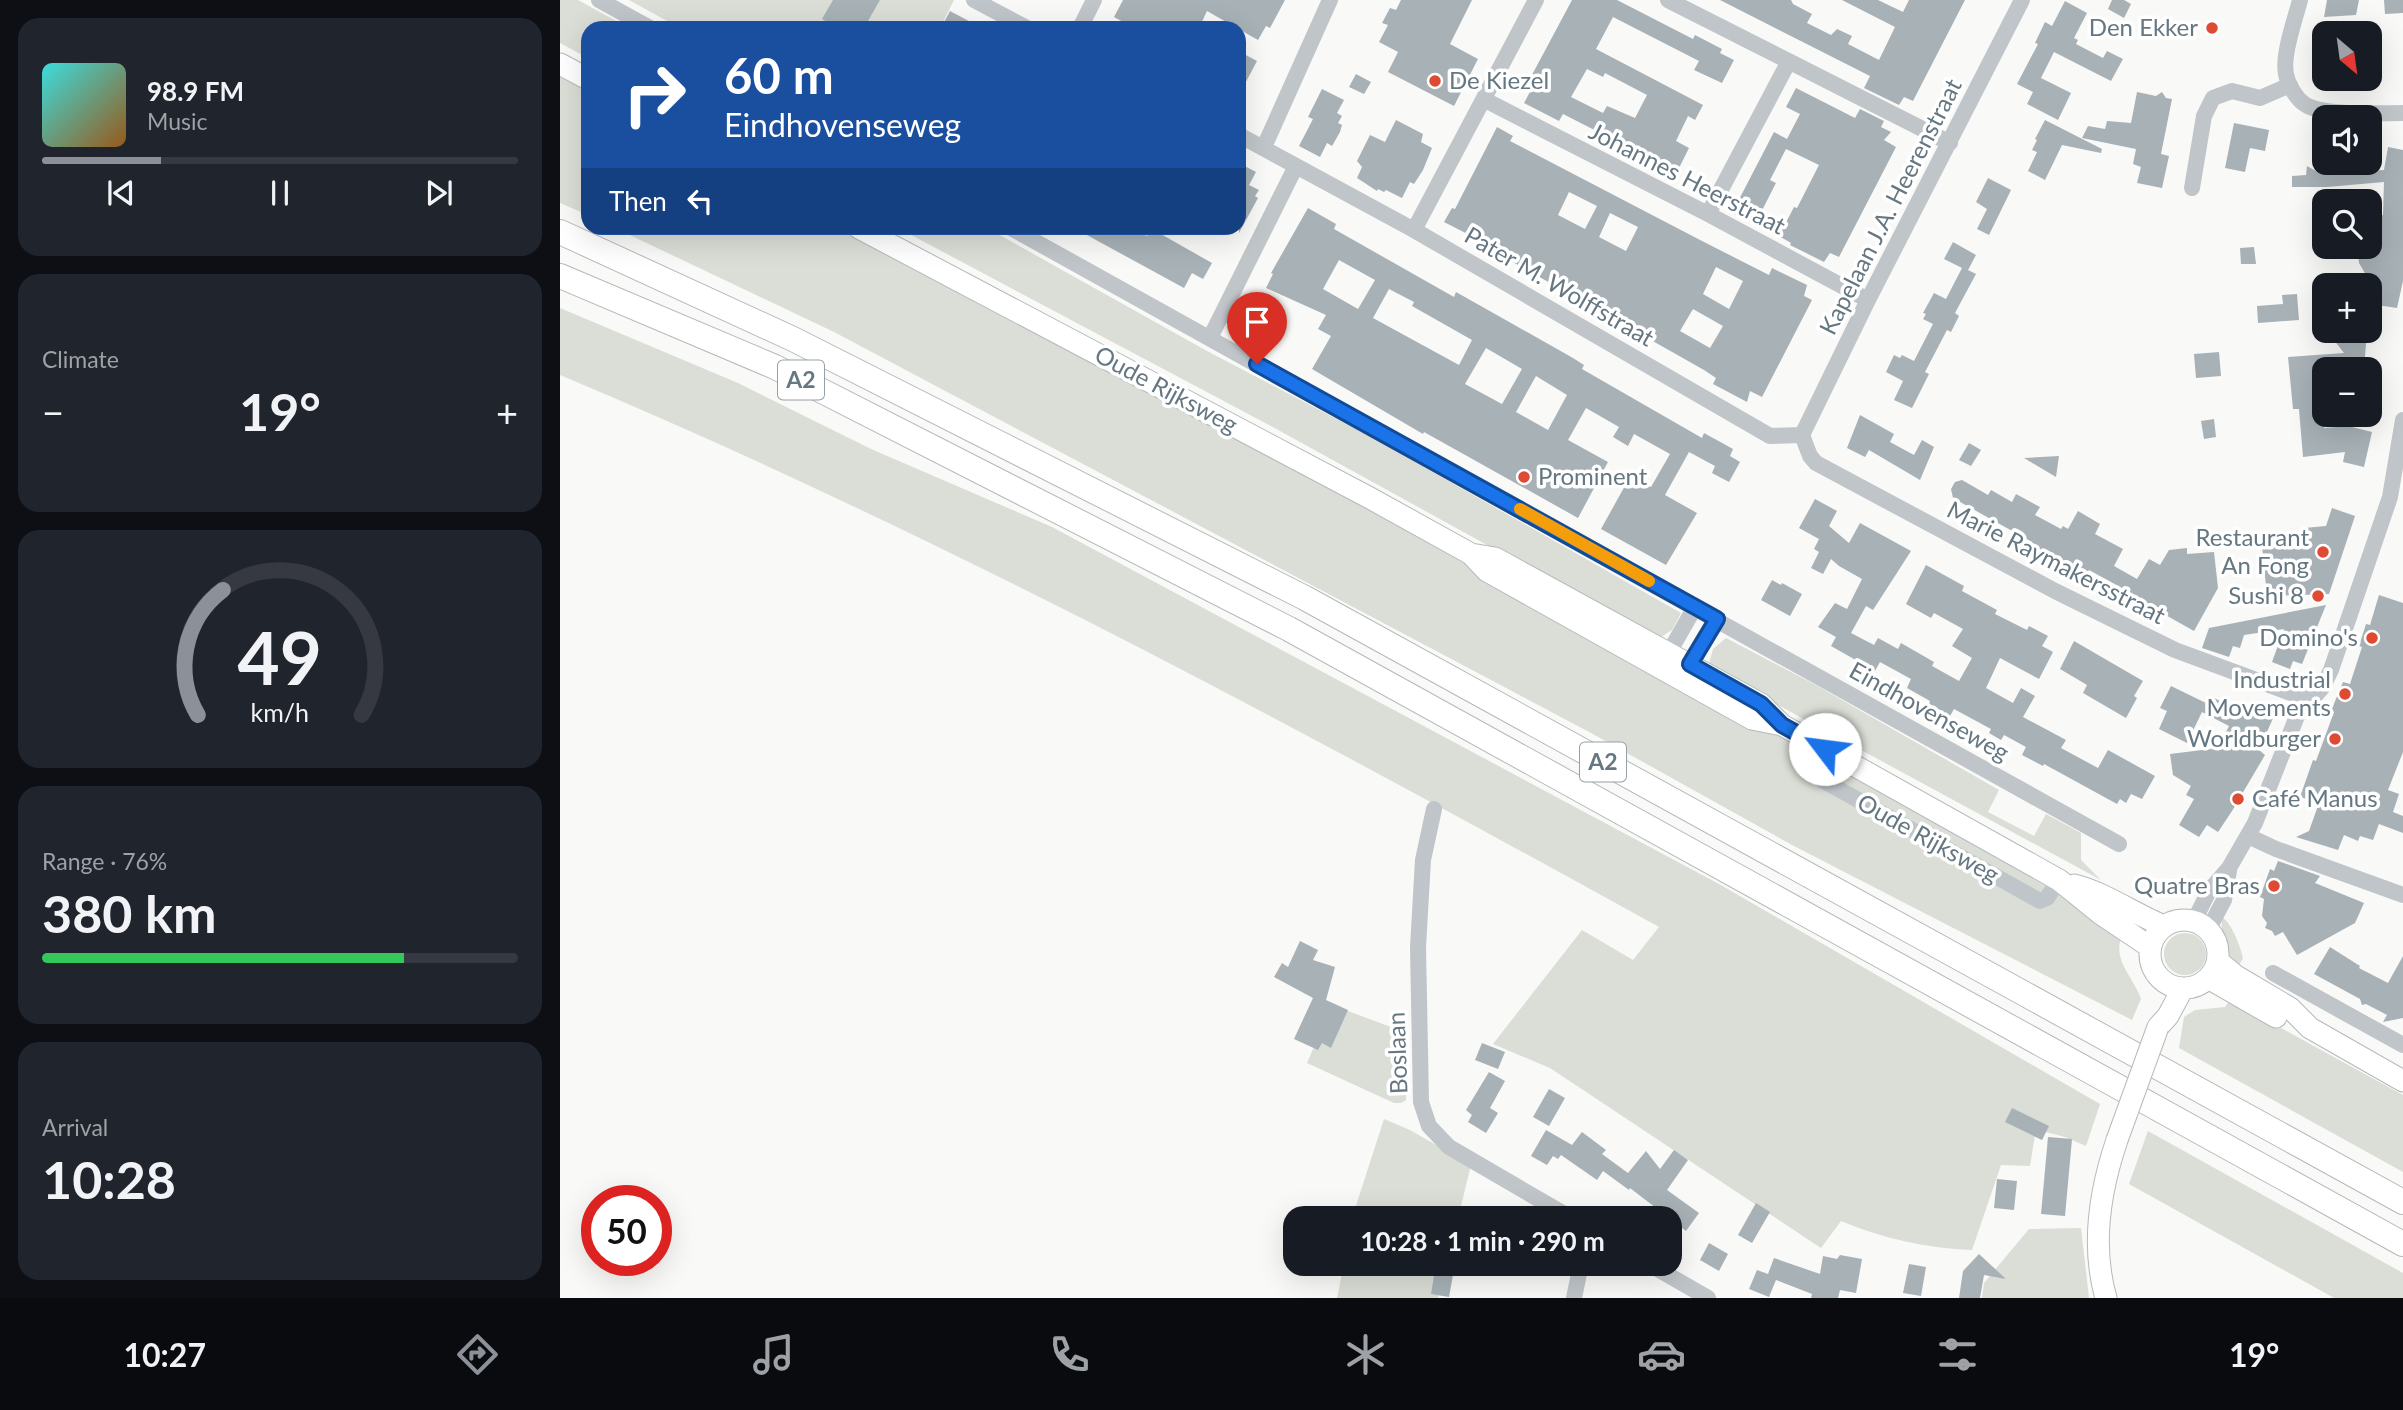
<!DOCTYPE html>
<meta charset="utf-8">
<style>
:root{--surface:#171b24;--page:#20242c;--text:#f1f3f6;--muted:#9ea1a6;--line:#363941;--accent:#8c9099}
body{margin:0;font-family:Lato,sans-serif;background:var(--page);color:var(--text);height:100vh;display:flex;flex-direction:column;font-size:26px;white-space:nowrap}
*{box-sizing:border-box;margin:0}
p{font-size:23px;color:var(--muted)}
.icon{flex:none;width:38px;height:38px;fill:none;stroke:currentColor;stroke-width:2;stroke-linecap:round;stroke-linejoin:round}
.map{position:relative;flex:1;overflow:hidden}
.side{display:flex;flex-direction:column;gap:18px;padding:18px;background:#0d0f14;width:560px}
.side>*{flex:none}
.banner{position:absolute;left:21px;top:21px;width:665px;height:214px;border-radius:21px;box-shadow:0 7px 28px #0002;background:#1a4fa0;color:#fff;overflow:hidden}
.needle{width:46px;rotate:151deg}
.buttons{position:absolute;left:1752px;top:21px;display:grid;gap:14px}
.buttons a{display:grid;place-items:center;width:70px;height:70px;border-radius:14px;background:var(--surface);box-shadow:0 7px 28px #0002;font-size:35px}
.speed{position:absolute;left:21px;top:1185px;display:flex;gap:14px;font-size:35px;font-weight:700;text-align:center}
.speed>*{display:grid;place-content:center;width:91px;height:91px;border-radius:50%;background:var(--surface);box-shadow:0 7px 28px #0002;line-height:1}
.speed .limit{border:10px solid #d22;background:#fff;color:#111}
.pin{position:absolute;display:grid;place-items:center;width:60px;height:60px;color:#fff;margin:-72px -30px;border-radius:50% 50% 50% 0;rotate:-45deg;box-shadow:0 0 7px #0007}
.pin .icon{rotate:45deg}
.me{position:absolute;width:77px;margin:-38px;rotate:300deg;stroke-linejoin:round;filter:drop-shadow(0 0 5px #0008)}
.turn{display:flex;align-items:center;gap:24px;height:147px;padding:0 28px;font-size:32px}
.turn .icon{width:91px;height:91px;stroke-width:2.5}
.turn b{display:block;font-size:49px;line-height:60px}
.then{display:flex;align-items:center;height:66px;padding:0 28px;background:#0003;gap:14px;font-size:26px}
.big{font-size:52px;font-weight:700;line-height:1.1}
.side .widget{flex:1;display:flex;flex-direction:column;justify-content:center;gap:10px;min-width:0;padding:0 24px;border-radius:21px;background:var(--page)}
.side .dial{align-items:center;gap:0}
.dial svg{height:182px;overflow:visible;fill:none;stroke:var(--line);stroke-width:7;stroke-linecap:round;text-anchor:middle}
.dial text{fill:var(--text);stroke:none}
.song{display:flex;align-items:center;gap:21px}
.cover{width:84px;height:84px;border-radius:10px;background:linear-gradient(135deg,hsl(180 70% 55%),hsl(30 70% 35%))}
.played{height:7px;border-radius:4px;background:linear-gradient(90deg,var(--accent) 25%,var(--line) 25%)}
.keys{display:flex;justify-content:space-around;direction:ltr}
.heat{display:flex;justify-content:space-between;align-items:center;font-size:38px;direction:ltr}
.charge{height:10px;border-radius:5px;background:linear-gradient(90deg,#34c759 76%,var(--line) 0)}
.trip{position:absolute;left:723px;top:1206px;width:399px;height:70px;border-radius:21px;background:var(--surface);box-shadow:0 7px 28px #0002;font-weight:700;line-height:70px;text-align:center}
.tabs{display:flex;height:112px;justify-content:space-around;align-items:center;background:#090b0e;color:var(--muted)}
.tabs .icon{width:49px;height:49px}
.tabs .active{color:var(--accent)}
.tabs b{font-size:32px;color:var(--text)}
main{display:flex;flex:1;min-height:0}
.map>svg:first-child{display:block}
</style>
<main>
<section class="side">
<div class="widget">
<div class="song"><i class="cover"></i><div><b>98.9 FM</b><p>Music</p></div></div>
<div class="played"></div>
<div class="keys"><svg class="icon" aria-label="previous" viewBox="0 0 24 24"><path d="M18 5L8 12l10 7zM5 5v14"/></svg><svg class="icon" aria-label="pause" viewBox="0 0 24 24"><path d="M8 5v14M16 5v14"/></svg><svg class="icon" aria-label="next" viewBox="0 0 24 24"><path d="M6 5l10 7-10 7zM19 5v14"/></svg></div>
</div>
<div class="widget"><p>Climate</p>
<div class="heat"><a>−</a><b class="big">19°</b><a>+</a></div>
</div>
<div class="widget dial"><svg viewBox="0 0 100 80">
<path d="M14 69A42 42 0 1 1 86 69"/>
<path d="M14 69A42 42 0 0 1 25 14" stroke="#8c9099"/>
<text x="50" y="56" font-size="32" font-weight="700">49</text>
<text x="50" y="72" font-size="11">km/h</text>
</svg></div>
<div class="widget"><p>Range · 76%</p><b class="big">380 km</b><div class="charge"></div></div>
<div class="widget"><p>Arrival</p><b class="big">10:28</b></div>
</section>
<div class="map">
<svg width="1843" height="1298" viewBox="0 0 1843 1298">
<rect width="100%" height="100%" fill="#f9f9f7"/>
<path fill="#daded6" d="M0,0H18L69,28H28V58L0,43Z
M69,0H394L380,28H120Z
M0,71L28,87V215L0,203Z
M55,228H281L370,277L663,429L1331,797L1486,886L1561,938C1553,961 1574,978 1581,999L1572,1020L1232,845L1031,733L274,332Z
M338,228H427L647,351L811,437L1121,613L1112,630L1098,639L709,425Z
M0,308L178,383L311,449L492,527L1159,884L1540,1104L1526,1146L1505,1137L1455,1124L1475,1135L1470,1166L1441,1165L1412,1250C1367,1248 1323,1239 1281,1221L1261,1248L990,1068L933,1044L1022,930L1073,960L1099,927C740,729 379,534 0,375Z
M1166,638L1254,684L1439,790L1428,812L1474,836L1486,814L1521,833V860L1541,880L1148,667L1153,649Z
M1662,917C1672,924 1680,945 1683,958L1678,967C1665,954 1660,936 1662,917Z
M1604 954a21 21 0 1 1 42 0a21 21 0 1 1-42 0Z
M1670,1000L1843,1095V1172L1619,1048L1624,1017L1635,1010L1665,1007Z
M772,1005L847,1033L846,1100L841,1103H834L747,1063Z
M824,1119L850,1130L911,1165L898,1218H792Z
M1588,1131L1843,1273V1298H1774L1569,1184Z
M1521,1228L1529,1298H1422L1424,1283L1469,1229Z
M784,1264H887L878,1298H777Z"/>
<path fill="#a7b1b6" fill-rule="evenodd" d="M273,0H320L304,28H278L262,19Z
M563,0H725L710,28L706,26L698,40L647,11L639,28H574L554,17Z
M841,0H912L890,44L918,59L894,106L828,72L838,52L819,42L828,25L822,23L830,8L836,10Z
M1012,0H1057L1133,39L1135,35L1162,49L1160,53L1174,60L1162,83L1134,70L1139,61L1053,17L1036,49L1143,105L1135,120L1128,116L1116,141L1129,148L1117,172L1003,114L999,121L964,103L971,90L967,87L973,73ZM1027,69L1043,77L1045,73L1087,95L1075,118L1047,106L1043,113L1011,97Z
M1160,0H1231L1233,4L1252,14L1247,23L1271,35L1277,29L1292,36L1288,44L1319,60L1335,27L1282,0H1318L1343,12L1349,0H1405L1353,101L1344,97L1339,105L1304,88L1310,76Z
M1552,0H1564L1571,4L1564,18L1548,9Z
M1767,0H1799L1796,15L1764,17Z
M1824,0H1843V13L1825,14Z
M1505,1L1527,13L1514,38L1518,40L1516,44L1543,58L1547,51L1563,59L1551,81L1494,52L1481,78L1511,93L1498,120L1467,104L1473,92L1457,84L1478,44L1475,43L1485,22L1492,26Z
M390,11L422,28H381Z
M684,54L697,61L679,95V64Z
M796,74L811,82L804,94L789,87Z
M1236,88L1295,118L1300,109L1324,121L1321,127L1331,132L1324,140L1336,147L1279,257L1270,253L1264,262L1230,245L1231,243L1219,236L1234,207L1237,208L1259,165L1226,149L1210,180L1216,183L1195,224L1172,213L1214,132L1227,139L1240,114L1226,107Z
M762,89L784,100L777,113L782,116L778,123L782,125L780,132L772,146L767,143L760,157L739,146L753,119L748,117Z
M1577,92L1596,96L1602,92L1606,98L1612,99L1601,154L1609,156L1602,188L1577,183L1581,167L1573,164L1576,149L1522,138L1528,126L1545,129L1547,121L1571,123Z
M836,120L863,134L861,142L872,148L863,170L854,184L850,182L842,198L826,190L824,192L818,189L817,191L797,178L802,167L797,161L810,135L825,142Z
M1485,120L1542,149L1541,153L1502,145L1485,180L1468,171L1477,152L1472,150L1477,140L1475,139Z
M1674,123L1709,130L1705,151L1690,148L1685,172L1665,168Z
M937,127L953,136L950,141L1142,241L1209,275L1212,268L1247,285L1244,296L1252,300L1202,397L1190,391L1187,402L1153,384L1156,378L1144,370L935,252L937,249L884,222L892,208L895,209ZM1009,192L1037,206L1025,229L998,215ZM1050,213L1078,227L1066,251L1039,237ZM1156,267L1183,281L1169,309L1143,294ZM1133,309L1163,326L1150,348L1120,331Z
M1828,147L1843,150V281L1837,308L1810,304V282L1799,263L1798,253L1810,252V217L1823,215L1824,182L1767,187H1732V176L1746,175L1747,166L1761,174L1824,170Z
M679,163L696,172L689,185L699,190L695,196L698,198L679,233Z
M1428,178L1451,190L1429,235L1417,229L1427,209L1416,202Z
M748,208L776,224L774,229L894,297L896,292L1013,358L1024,365L1022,369L1142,438L1144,433L1173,449L1170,456L1180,462L1169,482L1152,473L1155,466L1129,452L1105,495L1137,513L1106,565L1041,529L1071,475L1091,487L1110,454L1074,434L1068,446L1053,437L1059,427L1026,408L1008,440L1048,462L1018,518L864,432L863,434L752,369L771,336L758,329L766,315L706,288L713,274L711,273ZM779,260L815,280L798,309L763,289ZM829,289L854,302L852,306L912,340L899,365L813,318ZM926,348L962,369L942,404L905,384ZM976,376L1007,395L988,430L956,412Z
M514,228H573L587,236L592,229L652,263L643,279L632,273L624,288Z
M1393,242L1416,255L1408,270L1416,274L1395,313L1399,316L1391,332L1387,330L1365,372L1369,374L1352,408L1334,400L1343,381L1326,372L1334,355L1340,358L1342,355L1354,361L1373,324L1363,319L1366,314L1363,313L1374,293L1386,299L1402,268L1384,259Z
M1694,247L1696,264H1681L1680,248Z
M1737,294L1739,320L1698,323L1697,306L1723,304L1722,295Z
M1767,331H1807L1804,369H1764V428L1788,426L1812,432L1804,467L1783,462L1785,452L1743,457L1739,409H1733L1728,357L1784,353Z
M1659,352L1661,376L1636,378L1634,354Z
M1300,415L1334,434L1330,442L1354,455L1362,440L1374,447L1360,480L1309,450L1305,457L1287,448Z
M1654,419L1656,437L1644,439L1641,421Z
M1409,443L1421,450L1411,466L1399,460Z
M1499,456L1496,477L1464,458Z
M1402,480L1428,495L1431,490L1452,502L1456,494L1480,507L1475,515L1501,529L1503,526L1508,529L1518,511L1540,524L1535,534L1563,549L1554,566L1577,579L1589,559L1600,565L1609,550L1627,548V554L1654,552L1658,588L1634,631L1586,604L1584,608L1580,609L1558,594L1562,588L1529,570L1526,575L1496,558L1494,560L1479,551L1480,549L1471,544L1472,542L1393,498L1391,489L1395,482Z
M1255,499L1277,511L1269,526L1289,543L1300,523L1351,551L1313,610L1306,606L1291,633L1314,645L1318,638L1338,649L1341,643L1374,662L1372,666L1399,681L1412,658L1392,646L1403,629L1374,613L1371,618L1346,604L1366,565L1404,586L1402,591L1437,610L1435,614L1467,630L1469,626L1488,636L1482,646L1493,652L1479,679L1440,658L1426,688L1453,703L1461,688L1475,696L1463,717L1506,740L1501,748L1538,768L1548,750L1595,776L1582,799L1571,794L1566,803L1560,799L1557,804L1484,764L1483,766L1462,755L1466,747L1444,735L1441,740L1429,733L1431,729L1394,709L1390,716L1369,704L1370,701L1347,688L1351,679L1320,662L1315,671L1271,646L1276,637L1258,627L1275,603L1287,609L1302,579L1279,566L1271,559L1263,574L1251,568L1259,552L1254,549L1259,539L1239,528Z
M1772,508L1795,516L1769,594L1707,596L1702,546L1745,542L1744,528L1766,526Z
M1212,580L1221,585L1222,583L1242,594L1230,616L1201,600Z
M1819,595L1843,603V752L1828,790L1839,794L1833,812L1843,816V833L1819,824L1813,840L1800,836L1798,841L1784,835L1778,850L1736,837L1749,831L1759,803L1740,797L1753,760L1756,761L1774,712L1771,711L1783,682L1790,684L1802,647L1799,646L1806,624L1810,625Z
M1766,605L1742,664L1733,661L1730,669L1712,662L1724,629L1684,635L1680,648L1673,646L1669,657L1642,648L1649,628Z
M1514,641L1583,681L1574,696L1577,698L1566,718L1523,693L1527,685L1500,669Z
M1611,686L1646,703L1650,696L1680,711L1684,703L1688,705V704L1714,716L1699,750L1705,755L1672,811L1658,832L1647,825L1639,837L1619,825L1634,799L1626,795L1631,786L1613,775L1610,754L1658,748L1669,726L1642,712L1627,743L1599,729L1607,711L1600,708Z
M1718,861L1760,876L1755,883L1804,903L1795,923L1737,955L1723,932L1715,936L1712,931L1705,928L1707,923L1702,916L1704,899L1700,897L1710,869L1714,871Z
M740,941L758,950L753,960L775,967L766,1000L788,1010L771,1048L762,1043L758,1050L734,1039L753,998L714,977L722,963L728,967Z
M1770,947L1800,966L1799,968L1828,983L1843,956V1018L1823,1022L1827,1015L1806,1004L1802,1005L1800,999L1754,974Z
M922,1043L945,1052L938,1069L915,1060Z
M929,1072L945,1081L930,1108L938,1113L926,1133L908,1122L912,1115L906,1110Z
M989,1089L1005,1098L989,1126L973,1117Z
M1452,1108L1489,1126L1482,1140L1445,1122Z
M986,1130L1012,1145L1022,1132L1046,1150L1042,1154L1068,1173L1086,1151L1100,1169L1114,1150L1128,1160L1107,1190L1139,1213L1126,1231L1070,1188L1069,1190L1043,1171L1037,1180L1001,1155L998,1159L993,1156L987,1165L971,1156Z
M1488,1137L1512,1139L1505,1216L1481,1214Z
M1437,1179L1457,1181L1454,1210L1434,1208Z
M1196,1203L1210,1212L1192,1243L1178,1235Z
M1149,1243L1168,1254L1159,1271L1140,1260Z
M1419,1254L1446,1279L1424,1275L1420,1298H1399L1403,1271Z
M1280,1255L1302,1259L1296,1293L1280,1290L1278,1298H1251L1252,1294L1216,1280L1209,1297L1189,1289L1197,1270L1208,1274L1214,1258L1260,1274L1263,1256L1277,1259Z
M876,1264H895L889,1297L871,1294Z
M1349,1264L1366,1267L1361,1296L1343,1293Z"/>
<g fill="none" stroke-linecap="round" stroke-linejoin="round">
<defs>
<path id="major" d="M0,64L28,79
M299,228L810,498L911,554L927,571L1192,719L1222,725
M911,554L935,558L1201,704L1222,725L1499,880L1541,914L1590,947
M1514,885C1546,893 1574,914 1604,926
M1590 954a34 34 0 1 1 68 0a34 34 0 1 1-68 0Z
M1658,961L1676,976L1730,1008L1750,1028L1843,1081
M1648,978L1716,1017
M1598,1027L1608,1016L1623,988
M1546,1298C1531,1246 1540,1190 1557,1140"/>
<path id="highway" d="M0,232L233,339L745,598L1843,1202
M0,276L215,367L729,629L1843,1244"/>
</defs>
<use href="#major" stroke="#b4babd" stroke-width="23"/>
<use href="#highway" stroke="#b4b9bc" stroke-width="26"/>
<path stroke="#c0c5c9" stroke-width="16" d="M39,0L90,28
M414,0L467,28
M1108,0L1390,143
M1740,0C1735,20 1722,55 1726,74C1728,85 1737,100 1746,105C1765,116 1820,113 1843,113
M520,28L534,0
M925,100L1148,214L1308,300
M679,135L854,230L1210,436L1242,435
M704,147L770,0
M1632,188L1644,116L1653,98L1672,91L1700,98L1730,85
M1148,214L1228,63
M451,228L1559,844
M854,230L976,0
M650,338L736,166
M1242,435L1250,456L1256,463L1495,591L1615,650L1750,700
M1242,435L1308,300L1462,0
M1103,663L1135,607
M1124,674L1157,619
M1265,749L1256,764V773L1264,781L1480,901L1487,898L1499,880
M874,809L863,860L858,947L861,1102L869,1126L889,1147L1011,1218
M1688,836L1716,849L1843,895
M1634,921L1649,891L1669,868L1695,823L1737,716L1762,688L1771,670L1830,497L1843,420
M1648,930L1664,900L1669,871
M1713,973L1843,1045
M1089,1264L1148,1298
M1014,1298L1021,1264"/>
<use href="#major" stroke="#fff" stroke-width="21"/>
<use href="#highway" stroke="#fff" stroke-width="24"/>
<defs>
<path id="major-bridge" d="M1557,1140L1598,1027"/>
</defs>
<use href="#major-bridge" stroke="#b4babd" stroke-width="23" stroke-linecap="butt"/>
<use href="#major-bridge" stroke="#fff" stroke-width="21"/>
</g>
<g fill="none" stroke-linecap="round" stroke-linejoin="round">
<defs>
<path id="route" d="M697,364L1157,619L1130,664L1201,704L1222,725L1265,749"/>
</defs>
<use href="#route" stroke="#114b97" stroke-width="18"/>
<use href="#route" stroke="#1a73e8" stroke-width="12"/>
<path stroke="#f59e0b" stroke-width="12" d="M960,509L1089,581"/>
</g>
<g fill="#de4a32" stroke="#fff" stroke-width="2.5">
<circle cx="1652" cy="28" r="7"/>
<circle cx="875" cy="81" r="7"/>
<circle cx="964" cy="477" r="7"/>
<circle cx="1763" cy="552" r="7"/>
<circle cx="1758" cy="596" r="7"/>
<circle cx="1812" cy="638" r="7"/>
<circle cx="1785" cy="694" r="7"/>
<circle cx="1775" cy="739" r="7"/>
<circle cx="1678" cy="799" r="7"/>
<circle cx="1714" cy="886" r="7"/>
</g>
<g text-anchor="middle" stroke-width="7" stroke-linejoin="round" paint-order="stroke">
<g fill="#fff" stroke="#93a0a7" stroke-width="2">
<rect x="218" y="360.5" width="46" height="39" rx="5"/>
<rect x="1020" y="742.5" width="46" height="39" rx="5"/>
</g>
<g font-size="23" font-weight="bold" fill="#657781">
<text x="241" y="388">A2</text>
<text x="1043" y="770">A2</text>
</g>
<g font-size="24" fill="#657781" stroke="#fff" text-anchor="end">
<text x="1638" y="36">Den Ekker</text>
<text x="889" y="89" text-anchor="start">De Kiezel</text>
<text x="978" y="485" text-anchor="start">Prominent</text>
<text x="1749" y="546">Restaurant<tspan x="1749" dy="28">An Fong</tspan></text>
<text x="1744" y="604">Sushi 8</text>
<text x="1798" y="646">Domino's</text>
<text x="1771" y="688">Industrial<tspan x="1771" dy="28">Movements</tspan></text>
<text x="1761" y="747">Worldburger</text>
<text x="1692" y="807" text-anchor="start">Café Manus</text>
<text x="1700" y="894">Quatre Bras</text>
</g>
<g font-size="24" fill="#657781" stroke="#fff">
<text transform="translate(1127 179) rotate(27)" y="8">Johannes Heerstraat</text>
<text transform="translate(1331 207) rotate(-63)" y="8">Kapelaan J.A. Heerenstraat</text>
<text transform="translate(999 287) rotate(30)" y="8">Pater M. Wolffstraat</text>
<text transform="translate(606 390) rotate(28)" y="8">Oude Rijksweg</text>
<text transform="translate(1496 563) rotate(27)" y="8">Marie Raymakersstraat</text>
<text transform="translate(1369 712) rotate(29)" y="8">Eindhovenseweg</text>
<text transform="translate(1368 839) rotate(29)" y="8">Oude Rijksweg</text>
<text transform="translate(838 1053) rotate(-92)" y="8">Boslaan</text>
</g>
</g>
</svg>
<div class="buttons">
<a><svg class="needle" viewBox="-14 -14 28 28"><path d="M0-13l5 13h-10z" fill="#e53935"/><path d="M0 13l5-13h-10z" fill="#9ea1a6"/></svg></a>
<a><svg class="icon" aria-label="sound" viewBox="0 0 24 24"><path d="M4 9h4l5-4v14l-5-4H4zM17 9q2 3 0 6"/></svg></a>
<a><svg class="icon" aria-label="search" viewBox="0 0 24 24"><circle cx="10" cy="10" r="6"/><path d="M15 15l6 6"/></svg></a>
<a>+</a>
<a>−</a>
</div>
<div class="speed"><div class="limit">50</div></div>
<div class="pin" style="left:697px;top:364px;background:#d93025"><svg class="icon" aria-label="arrive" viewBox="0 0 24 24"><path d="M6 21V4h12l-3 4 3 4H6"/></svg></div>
<svg class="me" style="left:1265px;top:749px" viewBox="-20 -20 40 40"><circle r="19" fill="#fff"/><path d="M0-13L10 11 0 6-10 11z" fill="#1a73e8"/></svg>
<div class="trip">10:28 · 1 min · 290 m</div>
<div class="banner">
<div class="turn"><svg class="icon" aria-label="right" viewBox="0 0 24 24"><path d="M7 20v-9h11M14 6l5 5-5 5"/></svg><div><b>60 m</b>Eindhovenseweg</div></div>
<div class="then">Then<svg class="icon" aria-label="left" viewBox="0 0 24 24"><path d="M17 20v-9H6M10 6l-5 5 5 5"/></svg></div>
</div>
</div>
</main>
<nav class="tabs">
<b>10:27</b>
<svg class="icon active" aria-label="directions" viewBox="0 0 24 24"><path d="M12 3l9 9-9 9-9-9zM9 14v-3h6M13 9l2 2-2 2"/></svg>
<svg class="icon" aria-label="music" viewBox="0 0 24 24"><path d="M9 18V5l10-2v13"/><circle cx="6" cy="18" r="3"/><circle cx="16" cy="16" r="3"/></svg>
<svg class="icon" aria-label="phone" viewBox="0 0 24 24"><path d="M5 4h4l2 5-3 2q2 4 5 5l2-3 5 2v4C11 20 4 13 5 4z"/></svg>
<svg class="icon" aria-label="climate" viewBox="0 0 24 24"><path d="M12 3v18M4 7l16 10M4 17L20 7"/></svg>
<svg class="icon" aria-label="car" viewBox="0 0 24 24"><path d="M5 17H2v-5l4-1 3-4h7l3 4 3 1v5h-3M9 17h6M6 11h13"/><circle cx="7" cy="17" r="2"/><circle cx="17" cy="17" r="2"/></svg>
<svg class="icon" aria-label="filters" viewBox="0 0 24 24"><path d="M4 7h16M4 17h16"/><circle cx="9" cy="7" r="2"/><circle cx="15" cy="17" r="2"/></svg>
<b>19°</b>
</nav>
